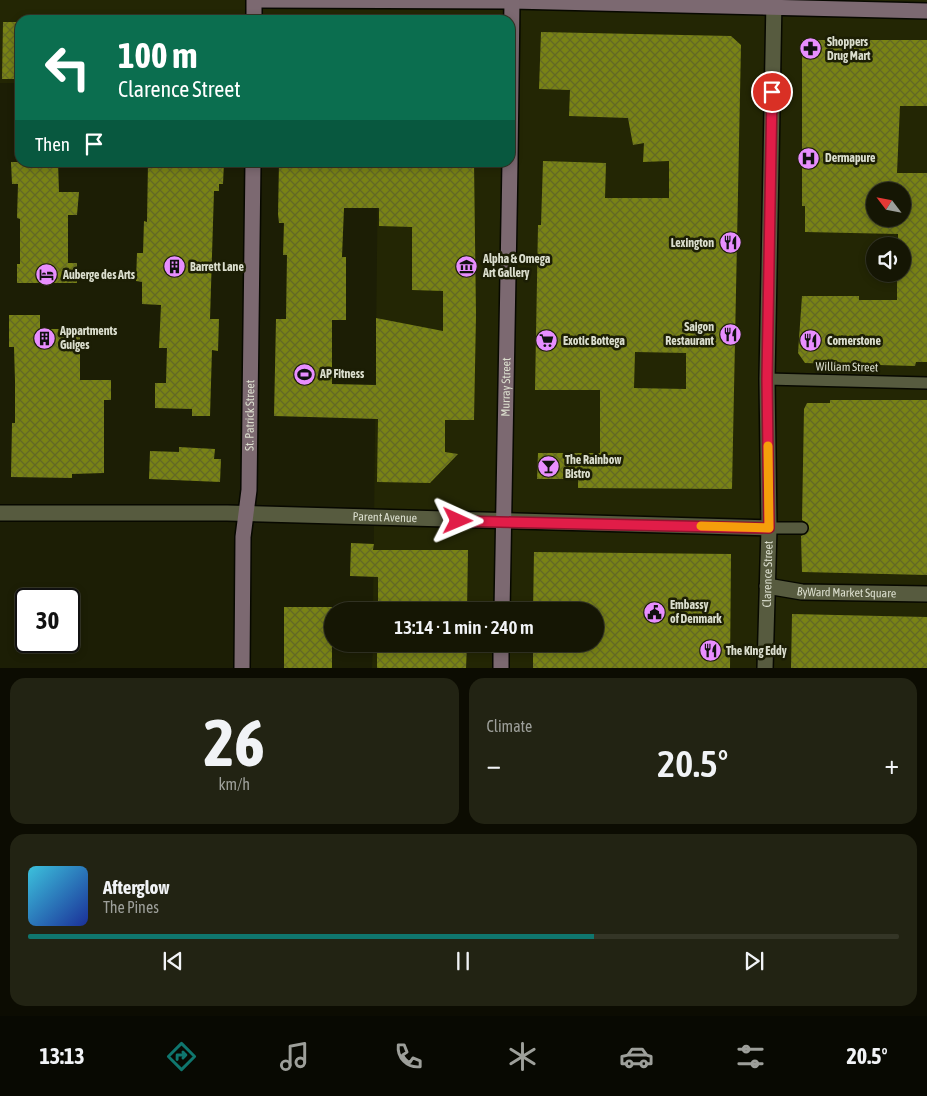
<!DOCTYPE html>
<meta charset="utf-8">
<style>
:root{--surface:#151604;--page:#222313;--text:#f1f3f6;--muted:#9d9f9a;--line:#343526;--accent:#0f766e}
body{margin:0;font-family:"Asap Condensed",sans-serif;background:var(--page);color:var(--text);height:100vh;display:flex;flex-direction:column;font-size:19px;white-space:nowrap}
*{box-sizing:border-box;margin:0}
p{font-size:16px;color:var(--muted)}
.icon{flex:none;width:28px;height:28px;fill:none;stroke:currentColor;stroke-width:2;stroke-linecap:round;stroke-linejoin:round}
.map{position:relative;height:668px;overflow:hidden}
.drawer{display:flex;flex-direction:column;gap:10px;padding:10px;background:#0c0c02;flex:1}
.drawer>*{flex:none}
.hud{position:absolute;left:15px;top:15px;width:500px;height:152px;border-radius:15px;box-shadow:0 2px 8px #0003,0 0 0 1px var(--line);background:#0b6e4f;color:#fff;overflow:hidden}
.needle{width:32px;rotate:302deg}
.buttons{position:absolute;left:866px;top:182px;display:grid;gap:10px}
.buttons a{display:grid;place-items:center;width:45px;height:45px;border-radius:50%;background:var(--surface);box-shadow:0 2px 8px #0003,0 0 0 1px var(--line);font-size:25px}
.speed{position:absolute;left:15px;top:588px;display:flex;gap:10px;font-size:25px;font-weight:700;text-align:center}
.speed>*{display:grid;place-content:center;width:65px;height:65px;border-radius:50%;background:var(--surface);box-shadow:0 2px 8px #0003,0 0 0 1px var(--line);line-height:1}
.speed .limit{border:2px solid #111;border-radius:8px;background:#fff;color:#111}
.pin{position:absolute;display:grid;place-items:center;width:42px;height:42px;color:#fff;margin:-21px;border:2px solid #fff;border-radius:50%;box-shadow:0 1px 5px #0007}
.me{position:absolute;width:55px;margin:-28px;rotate:91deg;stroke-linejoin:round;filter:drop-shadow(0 0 4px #0008)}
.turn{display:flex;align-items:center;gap:18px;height:105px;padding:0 20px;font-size:22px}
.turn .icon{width:65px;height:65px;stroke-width:2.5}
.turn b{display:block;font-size:35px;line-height:42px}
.then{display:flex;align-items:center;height:48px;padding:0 20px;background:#0003;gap:10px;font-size:19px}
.big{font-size:38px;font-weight:600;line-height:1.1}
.drawer .card{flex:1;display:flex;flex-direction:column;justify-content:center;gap:8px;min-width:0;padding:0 18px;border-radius:15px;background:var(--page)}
.drawer .dial{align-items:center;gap:0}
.dial b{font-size:65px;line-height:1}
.song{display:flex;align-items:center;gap:15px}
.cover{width:60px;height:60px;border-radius:8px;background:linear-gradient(135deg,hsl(190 70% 55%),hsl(230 70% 35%))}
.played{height:5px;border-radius:2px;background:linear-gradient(90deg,var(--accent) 65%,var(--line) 65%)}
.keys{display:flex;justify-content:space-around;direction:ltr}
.heat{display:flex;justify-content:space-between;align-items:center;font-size:28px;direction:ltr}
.drawer .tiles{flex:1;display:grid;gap:10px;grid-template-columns:1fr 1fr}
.card:last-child{grid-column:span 2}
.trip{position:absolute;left:324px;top:602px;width:280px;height:50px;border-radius:25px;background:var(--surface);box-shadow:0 2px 8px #0003,0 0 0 1px var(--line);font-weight:600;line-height:50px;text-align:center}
.tabs{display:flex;height:80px;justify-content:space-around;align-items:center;background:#080902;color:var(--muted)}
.tabs .icon{width:35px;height:35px}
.tabs .on{color:var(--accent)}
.tabs b{font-size:22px;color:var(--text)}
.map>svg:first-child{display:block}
</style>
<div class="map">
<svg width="927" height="669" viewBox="0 0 927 669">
<defs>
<pattern id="building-cross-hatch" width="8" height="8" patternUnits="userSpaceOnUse" patternTransform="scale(1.25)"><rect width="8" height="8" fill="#798315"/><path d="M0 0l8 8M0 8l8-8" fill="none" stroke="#636925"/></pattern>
</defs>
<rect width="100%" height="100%" fill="#1c1e05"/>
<path fill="#232604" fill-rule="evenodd" d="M0,0H927V668H372L373,644H595V611H373L378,163L510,162V20H20V83H0ZM875,191H902V219H875ZM875,246H902V274H875Z"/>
<path fill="url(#building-cross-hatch)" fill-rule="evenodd" d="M3,22H20V79H2Z
M541,32L731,36L741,45L732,489L578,488V479H537L538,453H600V390H535L538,225H541L543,161L606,163L605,198H669V161L643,162L644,143L633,145L628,118L569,116L570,90L539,89ZM635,352L686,353V389L634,388Z
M802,40H927V106H900L897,173H927V362H916L915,366L805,363L798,353L802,296H859V300H897V274H902V246H898V234L805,232V206H802ZM875,191H902V219H875Z
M11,162H58L59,192H79L77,215H68V263H77V283H17V264H20V219L17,218L18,184H12Z
M148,162H224L223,184H219V191H214L210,319H219L218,351L212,350L210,416H192V409L155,408V383H166L167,348H159L161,305L142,304V282L136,281L137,253H143L144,221L147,222Z
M279,162H474L476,315L474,420H445V452L458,454L430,483L377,482L378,419L274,416L276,319H286L287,255H283L284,223H279L278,214ZM344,208H379V226L412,227V290L443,291V331L376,318V385L332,384V320H346V257H342Z
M9,315H40V329H80V380H111V400H104V473L72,474V478L11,477L12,423H15V381L14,347H9Z
M830,400H927V575L802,572L801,536L806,534L809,528L808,524L802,520L804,409L807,403H830Z
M179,447L215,449L214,459H221L220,482L149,479L150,451L179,452Z
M351,543L374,544L373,550H468L467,611H378V577L350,576Z
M534,552L731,554L730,669H533V644H595V611H533Z
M284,607H332V669H284Z
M792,614L927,617V669H791Z
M377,644H467L466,669H377Z"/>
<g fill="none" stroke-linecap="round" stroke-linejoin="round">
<defs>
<path id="lane" d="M767,379L927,383
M769,528H802"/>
<g id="street">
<path id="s1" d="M0,513H227L769,528"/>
<path id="s2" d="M767,586L802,592L927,594"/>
<path id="s3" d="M765,669L769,528L767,379L774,0"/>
</g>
<g id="secondary">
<path d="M258,0L512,1L927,11"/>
<path d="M254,20V0"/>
<path d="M510,160L512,0"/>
<path id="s4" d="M502,611L510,162"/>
<path id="s5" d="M242,669L243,537L249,490L253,162"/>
<path d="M501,669V644"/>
</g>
</defs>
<use href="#lane" stroke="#070800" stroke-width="14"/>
<use href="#street" stroke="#070800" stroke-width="18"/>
<use href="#secondary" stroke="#070800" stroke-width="18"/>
<use href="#lane" stroke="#575b3f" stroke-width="11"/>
<use href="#street" stroke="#575b3f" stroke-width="15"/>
<use href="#secondary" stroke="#7c6971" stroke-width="15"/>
</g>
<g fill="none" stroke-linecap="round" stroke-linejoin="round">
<defs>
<path id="route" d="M458,521L769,528L767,379L772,92"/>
</defs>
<use href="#route" stroke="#92132f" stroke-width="12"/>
<use href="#route" stroke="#e11d48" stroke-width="9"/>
<path stroke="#f59e0b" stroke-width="9" d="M701,526L769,528L768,446"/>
</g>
<defs>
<symbol id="pharmacy-disc" viewBox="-11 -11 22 22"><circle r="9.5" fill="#e88eff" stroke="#1c1e05"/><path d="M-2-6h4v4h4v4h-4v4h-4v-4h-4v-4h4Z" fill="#111"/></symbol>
<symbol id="hospital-disc" viewBox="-11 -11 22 22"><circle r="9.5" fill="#e88eff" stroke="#1c1e05"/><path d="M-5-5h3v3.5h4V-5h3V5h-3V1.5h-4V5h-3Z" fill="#111"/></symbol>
<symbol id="restaurant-disc" viewBox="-11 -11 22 22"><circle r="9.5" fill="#e88eff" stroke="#1c1e05"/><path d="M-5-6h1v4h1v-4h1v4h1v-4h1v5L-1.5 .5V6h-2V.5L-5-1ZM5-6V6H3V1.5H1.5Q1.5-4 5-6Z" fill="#111"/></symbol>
<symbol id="museum-disc" viewBox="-11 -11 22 22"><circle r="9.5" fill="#e88eff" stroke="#1c1e05"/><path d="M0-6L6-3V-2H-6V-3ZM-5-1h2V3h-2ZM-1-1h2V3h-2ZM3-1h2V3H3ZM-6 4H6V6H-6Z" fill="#111"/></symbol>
<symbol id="building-disc" viewBox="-11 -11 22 22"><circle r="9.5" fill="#e88eff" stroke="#1c1e05"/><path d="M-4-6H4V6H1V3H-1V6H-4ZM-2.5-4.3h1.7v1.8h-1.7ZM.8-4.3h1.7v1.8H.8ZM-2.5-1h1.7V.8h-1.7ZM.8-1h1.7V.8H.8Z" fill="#111"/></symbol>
<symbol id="hotel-disc" viewBox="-11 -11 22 22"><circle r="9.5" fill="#e88eff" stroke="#1c1e05"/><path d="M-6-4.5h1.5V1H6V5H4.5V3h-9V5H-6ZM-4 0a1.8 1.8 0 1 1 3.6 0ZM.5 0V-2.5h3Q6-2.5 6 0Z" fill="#111"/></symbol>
<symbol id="supermarket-disc" viewBox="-11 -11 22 22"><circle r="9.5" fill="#e88eff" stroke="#1c1e05"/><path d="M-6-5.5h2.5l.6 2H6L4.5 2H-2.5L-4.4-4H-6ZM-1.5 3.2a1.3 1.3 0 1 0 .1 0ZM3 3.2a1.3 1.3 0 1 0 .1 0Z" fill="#111"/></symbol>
<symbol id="stadium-disc" viewBox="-11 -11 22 22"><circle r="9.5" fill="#e88eff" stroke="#1c1e05"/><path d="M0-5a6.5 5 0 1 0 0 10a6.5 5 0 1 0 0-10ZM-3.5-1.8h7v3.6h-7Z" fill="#111"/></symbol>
<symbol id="bar-disc" viewBox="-11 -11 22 22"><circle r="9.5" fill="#e88eff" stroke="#1c1e05"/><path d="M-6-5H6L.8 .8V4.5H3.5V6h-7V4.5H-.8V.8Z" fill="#111"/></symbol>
<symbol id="civic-disc" viewBox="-11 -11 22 22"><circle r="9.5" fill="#e88eff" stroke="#1c1e05"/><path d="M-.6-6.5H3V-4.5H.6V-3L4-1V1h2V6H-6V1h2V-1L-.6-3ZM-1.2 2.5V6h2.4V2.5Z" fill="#111"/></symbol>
</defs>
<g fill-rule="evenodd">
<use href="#pharmacy-disc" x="798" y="36" width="25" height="25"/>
<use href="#hospital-disc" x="796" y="146" width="25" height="25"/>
<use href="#restaurant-disc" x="718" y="230" width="25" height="25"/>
<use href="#museum-disc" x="454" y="254" width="25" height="25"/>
<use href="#building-disc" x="162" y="254" width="25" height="25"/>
<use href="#hotel-disc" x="34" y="262" width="25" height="25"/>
<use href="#restaurant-disc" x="718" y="322" width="25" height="25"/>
<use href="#building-disc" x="32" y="326" width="25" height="25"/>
<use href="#supermarket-disc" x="534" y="328" width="25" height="25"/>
<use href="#restaurant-disc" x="798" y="328" width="25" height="25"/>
<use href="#stadium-disc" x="292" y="362" width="25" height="25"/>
<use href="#bar-disc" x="536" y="454" width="25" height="25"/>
<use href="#civic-disc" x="642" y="600" width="25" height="25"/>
<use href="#restaurant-disc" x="698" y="638" width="25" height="25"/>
</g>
<g text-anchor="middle" stroke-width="5" stroke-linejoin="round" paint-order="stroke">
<g font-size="12" font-weight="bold" fill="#dbdece" stroke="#1c1e05" text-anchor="start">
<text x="827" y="46">Shoppers<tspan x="827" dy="14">Drug Mart</tspan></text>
<text x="825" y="162">Dermapure</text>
<text x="714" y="247" text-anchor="end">Lexington</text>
<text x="483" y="263">Alpha &amp; Omega<tspan x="483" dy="14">Art Gallery</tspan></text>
<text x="190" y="271">Barrett Lane</text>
<text x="63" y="279">Auberge des Arts</text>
<text x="714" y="331" text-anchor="end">Saigon<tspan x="714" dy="14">Restaurant</tspan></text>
<text x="60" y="335">Appartments<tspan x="60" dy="14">Guiges</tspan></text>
<text x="563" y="345">Exotic Bottega</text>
<text x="827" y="345">Cornerstone</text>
<text x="320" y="378">AP Fitness</text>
<text x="565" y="464">The Rainbow<tspan x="565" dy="14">Bistro</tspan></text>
<text x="670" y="609">Embassy<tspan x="670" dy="14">of Denmark</tspan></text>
<text x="726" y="655">The King Eddy</text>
</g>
<g font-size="12" fill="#dbdece" stroke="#1c1e05">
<text transform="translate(847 367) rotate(1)" y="4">William Street</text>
<text dy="4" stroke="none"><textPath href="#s4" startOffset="224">Murray Street</textPath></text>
<text dy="4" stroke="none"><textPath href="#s5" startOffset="254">St. Patrick Street</textPath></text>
<text dy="4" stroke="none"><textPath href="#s1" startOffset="385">Parent Avenue</textPath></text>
<text dy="4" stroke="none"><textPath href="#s3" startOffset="95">Clarence Street</textPath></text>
<text dy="4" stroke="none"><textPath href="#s2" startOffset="80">ByWard Market Square</textPath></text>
</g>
</g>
</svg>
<div class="buttons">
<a><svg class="needle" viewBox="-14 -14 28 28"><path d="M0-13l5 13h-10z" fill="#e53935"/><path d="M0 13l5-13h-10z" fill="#9d9f9a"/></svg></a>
<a><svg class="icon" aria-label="sound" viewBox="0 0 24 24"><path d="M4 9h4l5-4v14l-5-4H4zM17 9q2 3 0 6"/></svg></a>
</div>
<div class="speed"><div class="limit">30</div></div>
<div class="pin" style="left:772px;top:92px;background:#d93025"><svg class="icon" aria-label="arrive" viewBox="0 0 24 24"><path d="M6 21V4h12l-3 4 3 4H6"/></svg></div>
<svg class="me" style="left:458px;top:521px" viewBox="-20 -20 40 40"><path d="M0-17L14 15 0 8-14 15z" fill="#e11d48" stroke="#fff" stroke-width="4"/></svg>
<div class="trip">13:14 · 1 min · 240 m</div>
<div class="hud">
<div class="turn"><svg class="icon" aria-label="left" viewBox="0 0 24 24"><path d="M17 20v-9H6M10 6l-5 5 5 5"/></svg><div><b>100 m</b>Clarence Street</div></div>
<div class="then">Then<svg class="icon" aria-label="arrive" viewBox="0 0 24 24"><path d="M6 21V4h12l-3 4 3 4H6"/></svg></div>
</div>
</div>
<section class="drawer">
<div class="tiles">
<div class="card dial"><b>26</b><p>km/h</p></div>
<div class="card"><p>Climate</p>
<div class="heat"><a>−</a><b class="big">20.5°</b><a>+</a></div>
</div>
<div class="card">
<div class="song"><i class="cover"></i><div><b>Afterglow</b><p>The Pines</p></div></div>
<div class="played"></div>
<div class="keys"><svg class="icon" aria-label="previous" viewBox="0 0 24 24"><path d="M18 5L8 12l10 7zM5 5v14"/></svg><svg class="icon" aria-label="pause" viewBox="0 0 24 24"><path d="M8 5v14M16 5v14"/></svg><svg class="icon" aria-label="next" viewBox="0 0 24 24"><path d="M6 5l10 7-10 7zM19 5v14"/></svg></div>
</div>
</div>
</section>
<nav class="tabs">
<b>13:13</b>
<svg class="icon on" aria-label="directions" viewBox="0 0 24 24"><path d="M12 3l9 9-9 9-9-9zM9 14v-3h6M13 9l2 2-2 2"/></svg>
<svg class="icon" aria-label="music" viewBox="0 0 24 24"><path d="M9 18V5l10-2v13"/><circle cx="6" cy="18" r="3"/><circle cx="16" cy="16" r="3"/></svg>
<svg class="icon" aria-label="phone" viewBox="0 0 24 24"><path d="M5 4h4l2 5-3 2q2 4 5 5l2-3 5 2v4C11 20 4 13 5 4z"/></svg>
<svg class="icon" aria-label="climate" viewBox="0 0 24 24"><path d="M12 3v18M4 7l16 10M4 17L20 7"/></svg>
<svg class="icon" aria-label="car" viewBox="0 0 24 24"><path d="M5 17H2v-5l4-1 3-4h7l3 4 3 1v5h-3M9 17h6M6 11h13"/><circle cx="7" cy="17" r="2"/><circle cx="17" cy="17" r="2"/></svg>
<svg class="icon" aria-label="filters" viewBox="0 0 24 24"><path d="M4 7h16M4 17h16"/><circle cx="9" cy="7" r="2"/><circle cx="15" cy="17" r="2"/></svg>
<b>20.5°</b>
</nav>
